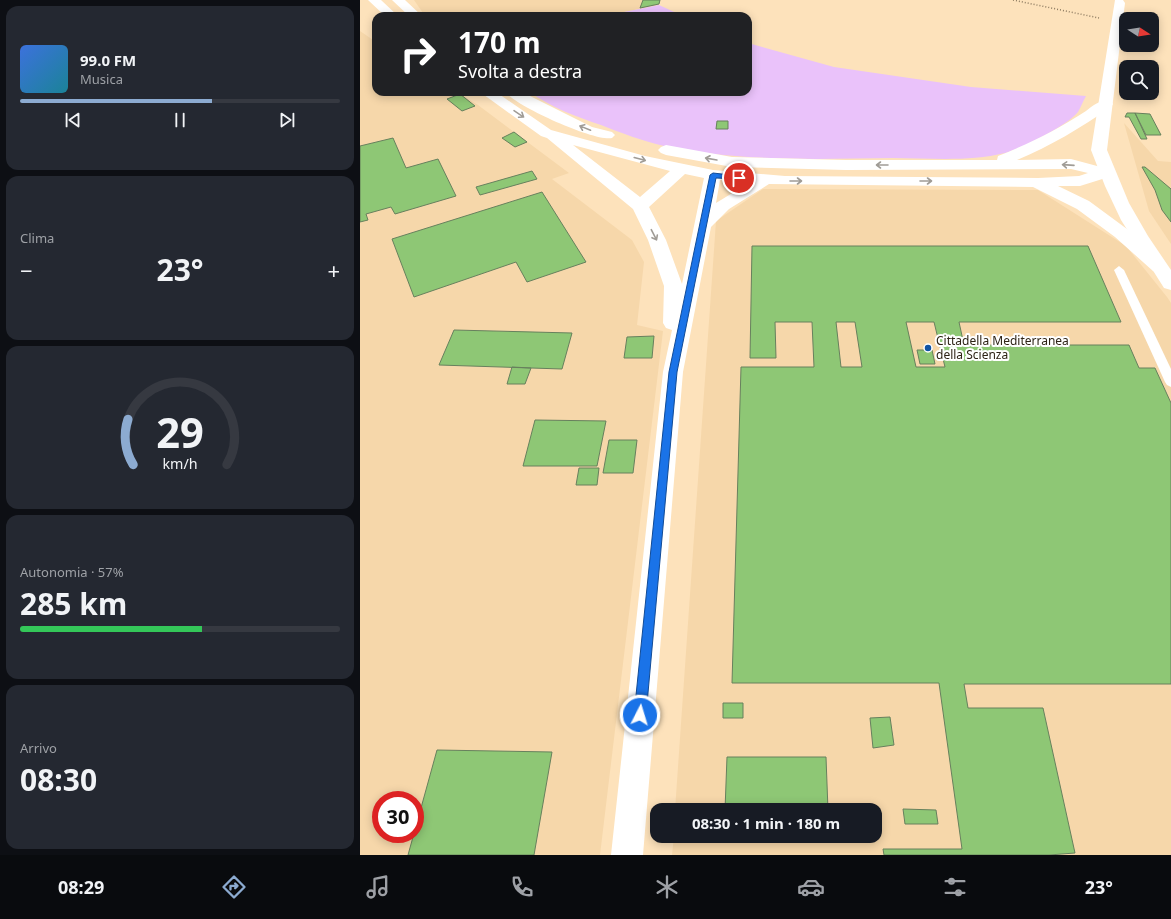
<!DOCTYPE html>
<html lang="it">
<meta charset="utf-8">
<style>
:root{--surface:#171b24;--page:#242831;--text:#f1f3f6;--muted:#9ea1a6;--line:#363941;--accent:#8cabd1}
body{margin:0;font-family:"Noto Sans",sans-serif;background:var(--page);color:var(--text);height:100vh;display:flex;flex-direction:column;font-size:15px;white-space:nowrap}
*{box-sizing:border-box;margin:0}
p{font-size:13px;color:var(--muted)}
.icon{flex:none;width:22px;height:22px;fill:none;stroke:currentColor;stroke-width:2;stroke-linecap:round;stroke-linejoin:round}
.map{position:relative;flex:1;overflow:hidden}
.drawer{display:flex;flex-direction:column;gap:6px;padding:6px;background:#0d0f14;width:360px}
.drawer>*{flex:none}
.top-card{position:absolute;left:12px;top:12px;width:380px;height:84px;border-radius:12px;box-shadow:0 2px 10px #0003;background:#202124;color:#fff;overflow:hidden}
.needle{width:26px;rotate:102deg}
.tools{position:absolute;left:759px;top:12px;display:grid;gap:8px}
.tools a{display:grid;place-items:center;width:40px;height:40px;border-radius:8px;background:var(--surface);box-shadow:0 2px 10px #0003;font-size:20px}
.speed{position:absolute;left:12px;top:791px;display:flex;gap:8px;font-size:20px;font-weight:700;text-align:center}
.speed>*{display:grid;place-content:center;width:52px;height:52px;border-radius:50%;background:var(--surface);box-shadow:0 2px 10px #0003;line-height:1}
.speed .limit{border:6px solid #d22;background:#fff;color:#111}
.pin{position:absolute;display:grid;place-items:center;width:34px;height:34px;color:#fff;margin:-17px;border:2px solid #fff;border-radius:50%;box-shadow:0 1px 4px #0007}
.me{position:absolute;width:44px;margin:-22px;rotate:5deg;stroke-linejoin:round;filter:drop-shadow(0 0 3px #0008)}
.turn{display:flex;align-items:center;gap:14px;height:84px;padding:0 20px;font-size:18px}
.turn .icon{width:52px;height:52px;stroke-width:2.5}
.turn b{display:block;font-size:28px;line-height:34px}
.big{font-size:30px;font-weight:700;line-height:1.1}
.drawer .card{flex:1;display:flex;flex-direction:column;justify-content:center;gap:6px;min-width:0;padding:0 14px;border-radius:12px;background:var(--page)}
.drawer .dial{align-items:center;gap:0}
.dial svg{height:104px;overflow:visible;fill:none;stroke:var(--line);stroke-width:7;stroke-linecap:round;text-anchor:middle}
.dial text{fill:var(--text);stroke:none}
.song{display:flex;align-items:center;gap:12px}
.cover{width:48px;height:48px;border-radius:6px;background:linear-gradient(135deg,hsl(220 70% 55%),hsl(190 70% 35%))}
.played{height:4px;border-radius:2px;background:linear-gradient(90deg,var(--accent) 60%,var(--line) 60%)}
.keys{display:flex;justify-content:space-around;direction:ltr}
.heat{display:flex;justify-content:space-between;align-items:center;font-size:22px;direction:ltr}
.charge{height:6px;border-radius:3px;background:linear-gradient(90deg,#34c759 57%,var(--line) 0)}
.trip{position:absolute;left:290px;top:803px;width:232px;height:40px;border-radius:12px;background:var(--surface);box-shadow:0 2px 10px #0003;font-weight:700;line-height:40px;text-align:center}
.tab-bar{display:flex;height:64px;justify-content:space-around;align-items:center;background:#090b0e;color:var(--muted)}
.tab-bar .icon{width:28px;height:28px}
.tab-bar .on{color:var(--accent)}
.tab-bar b{font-size:18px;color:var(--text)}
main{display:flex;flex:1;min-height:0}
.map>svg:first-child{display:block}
</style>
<main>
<section class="drawer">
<div class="card">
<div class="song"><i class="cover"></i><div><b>99.0 FM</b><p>Musica</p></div></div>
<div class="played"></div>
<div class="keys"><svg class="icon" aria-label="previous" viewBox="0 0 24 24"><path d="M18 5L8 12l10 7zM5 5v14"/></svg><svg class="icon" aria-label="pause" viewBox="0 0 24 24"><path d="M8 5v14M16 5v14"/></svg><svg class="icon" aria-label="next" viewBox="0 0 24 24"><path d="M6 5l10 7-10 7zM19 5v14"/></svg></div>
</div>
<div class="card"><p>Clima</p>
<div class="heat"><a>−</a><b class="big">23°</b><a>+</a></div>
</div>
<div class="card dial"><svg viewBox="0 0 100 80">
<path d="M14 69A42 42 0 1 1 86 69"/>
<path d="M14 69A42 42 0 0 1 10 34" stroke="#8cabd1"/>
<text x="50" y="56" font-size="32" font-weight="700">29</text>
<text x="50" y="72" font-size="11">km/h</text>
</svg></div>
<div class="card"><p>Autonomia · 57%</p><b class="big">285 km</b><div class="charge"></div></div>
<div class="card"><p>Arrivo</p><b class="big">08:30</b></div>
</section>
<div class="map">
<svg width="811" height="855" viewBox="0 0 811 855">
<rect width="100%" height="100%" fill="#fde2bb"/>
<path fill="#f6d7aa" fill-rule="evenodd" d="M54,0H300L299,5L244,16H65Z
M0,31L16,42V92H97L118,105L209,173L192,179L272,240L284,262L277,325L303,331L240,855H0ZM21,800H55V834H21Z
M764,123L798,161L811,162V244L789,211Z
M403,189L678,190L766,246L807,297L811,303V855H312L314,836H515V810H315L356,221Z"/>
<path fill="#eac2fa" d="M299,5L323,16H244Z
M388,43L474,67L611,87L726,96C723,101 721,107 718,112C708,125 661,149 645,153C609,162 569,158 533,158C457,159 379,162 304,146C283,141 261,133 241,125C217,117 190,107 170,92H388Z"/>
<path fill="#8ec775" stroke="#67805d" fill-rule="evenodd" d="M283,0H300L299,4L280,8Z
M100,94L115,106L102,111L87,99Z
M767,113H775L787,139H781L769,117H765Z
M775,113L790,114L801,135H786Z
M357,121H368V129H356Z
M154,132L167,142L155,147L142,138Z
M33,138L46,168L78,159L96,196L35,214L31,207L6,214L8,220L0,222V146Z
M782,167H785L811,189V222L802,210L795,190Z
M172,171L177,179L120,195L116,187Z
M182,192L226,262L167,282L156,262L54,297L32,239Z
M392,246H728L761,322H599L604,345H769L779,368H795L811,403V684H604L608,708H683L715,853L689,855H524L523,849H602L579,683H372L381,367H454L452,322H415L416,358H390ZM476,322H495L502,367H481ZM546,322H574L585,367H556Z
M94,330L212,333L202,369L79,365Z
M294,336L292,358H264L267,337Z
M557,350H572L575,364H560Z
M152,367L171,368L165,384H147Z
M175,420L246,421L237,466H163Z
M249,440H277L273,473H243Z
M219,468H239L237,485H216Z
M363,703H383V718H363Z
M530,717L534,745L513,748L510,718Z
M77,750L192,752L174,855H48Z
M367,757H466L468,810H365Z
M543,809L576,810L578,824H545Z
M365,836H469V842H365Z"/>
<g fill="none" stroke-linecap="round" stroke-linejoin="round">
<path stroke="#8d7b61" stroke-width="1.5" stroke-dasharray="1 2" stroke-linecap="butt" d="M653,0L739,18"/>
<path fill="#fff" fill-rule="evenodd" d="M759,266L764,270L811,369V387L807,385L805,382L754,270Z"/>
<path fill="#fff" fill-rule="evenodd" d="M8,0H21L38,16H25Z
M32,0H45L62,16H49Z
M120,92H136L191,130L285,156L353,170L425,176L678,178L719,176L728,173L711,169L486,170L372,167L306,155L301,153L298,150L301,147L306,145L372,157L486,160H637L638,156C671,143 697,130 726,111C734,105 741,99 751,101L753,104L751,107C720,128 691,146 657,160L711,159L752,170L754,173L752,176L720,186H698L729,201L767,229L808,267L805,271L799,273L793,271L755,237L717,209L673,187L409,184L369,209L351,227L323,372L283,855H251L303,372L312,330L306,328L303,323L304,286L288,240L273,209L187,138L181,136ZM213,145L310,171L280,197ZM325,174L344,178L322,284L306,240L289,207ZM360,180L389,183L356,203Z
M146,92H162L232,127L252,132L255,135L252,138C236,142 155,106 146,92Z"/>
<path fill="#fff" fill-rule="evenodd" d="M755,0H763L765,3L747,150L769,203L788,236L811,270V290L804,288L761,220L745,186L731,150Z"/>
</g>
<defs><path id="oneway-shaft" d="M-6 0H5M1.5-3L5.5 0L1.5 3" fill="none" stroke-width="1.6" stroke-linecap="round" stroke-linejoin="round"/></defs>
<g stroke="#a09c96">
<use href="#oneway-shaft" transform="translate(159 114) rotate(34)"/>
<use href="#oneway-shaft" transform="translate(225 128) rotate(-158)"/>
<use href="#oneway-shaft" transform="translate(280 159) rotate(15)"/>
<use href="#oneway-shaft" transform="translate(351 159) rotate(-170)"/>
<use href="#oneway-shaft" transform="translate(522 165) rotate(180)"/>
<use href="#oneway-shaft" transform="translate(708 165) rotate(-176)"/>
<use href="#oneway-shaft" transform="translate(436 181)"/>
<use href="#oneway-shaft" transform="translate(566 181)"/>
<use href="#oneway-shaft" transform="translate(294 235) rotate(63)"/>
</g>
<path fill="#1a73e8" stroke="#114b97" d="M353,173L379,176L383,178L379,179L356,178L317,372L286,715L285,719L280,721L276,719L274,715L309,372L350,175Z"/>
<circle fill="#1153a3" stroke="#fff" stroke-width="1.5" cx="568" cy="348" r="4"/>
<g text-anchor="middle" stroke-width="4" stroke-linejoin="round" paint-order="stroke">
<g font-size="12" fill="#2d2315" stroke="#fff" text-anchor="start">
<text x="576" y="345">Cittadella Mediterranea<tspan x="576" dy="14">della Scienza</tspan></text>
</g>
</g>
</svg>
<div class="tools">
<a><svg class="needle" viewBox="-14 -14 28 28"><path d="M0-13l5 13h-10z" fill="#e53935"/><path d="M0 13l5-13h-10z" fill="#9ea1a6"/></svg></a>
<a><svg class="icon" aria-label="search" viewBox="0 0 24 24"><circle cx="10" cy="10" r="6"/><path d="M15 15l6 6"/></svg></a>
</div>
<div class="speed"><div class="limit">30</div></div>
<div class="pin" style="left:379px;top:178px;background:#d93025"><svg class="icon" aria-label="arrive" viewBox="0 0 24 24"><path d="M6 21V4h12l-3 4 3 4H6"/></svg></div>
<svg class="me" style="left:280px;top:715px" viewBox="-20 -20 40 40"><circle r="17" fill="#1a73e8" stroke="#fff" stroke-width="3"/><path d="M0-11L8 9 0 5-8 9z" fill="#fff"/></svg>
<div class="trip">08:30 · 1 min · 180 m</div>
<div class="top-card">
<div class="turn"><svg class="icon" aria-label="right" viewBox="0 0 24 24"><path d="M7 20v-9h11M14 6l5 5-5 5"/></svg><div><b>170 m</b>Svolta a destra</div></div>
</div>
</div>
</main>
<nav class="tab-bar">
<b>08:29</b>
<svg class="icon on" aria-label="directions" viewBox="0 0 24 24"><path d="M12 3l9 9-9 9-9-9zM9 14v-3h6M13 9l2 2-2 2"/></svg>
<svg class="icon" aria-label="music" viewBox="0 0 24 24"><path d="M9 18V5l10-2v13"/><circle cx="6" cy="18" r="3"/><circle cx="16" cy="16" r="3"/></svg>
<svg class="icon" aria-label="phone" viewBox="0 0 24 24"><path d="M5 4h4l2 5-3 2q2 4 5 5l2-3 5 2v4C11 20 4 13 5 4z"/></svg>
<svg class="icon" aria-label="climate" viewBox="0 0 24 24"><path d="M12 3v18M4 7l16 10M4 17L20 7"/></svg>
<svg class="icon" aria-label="car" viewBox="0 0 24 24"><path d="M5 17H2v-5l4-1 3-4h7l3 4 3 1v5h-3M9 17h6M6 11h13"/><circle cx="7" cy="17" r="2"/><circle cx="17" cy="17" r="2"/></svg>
<svg class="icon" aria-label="filters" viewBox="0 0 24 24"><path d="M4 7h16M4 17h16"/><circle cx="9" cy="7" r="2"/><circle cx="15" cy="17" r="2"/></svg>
<b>23°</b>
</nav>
